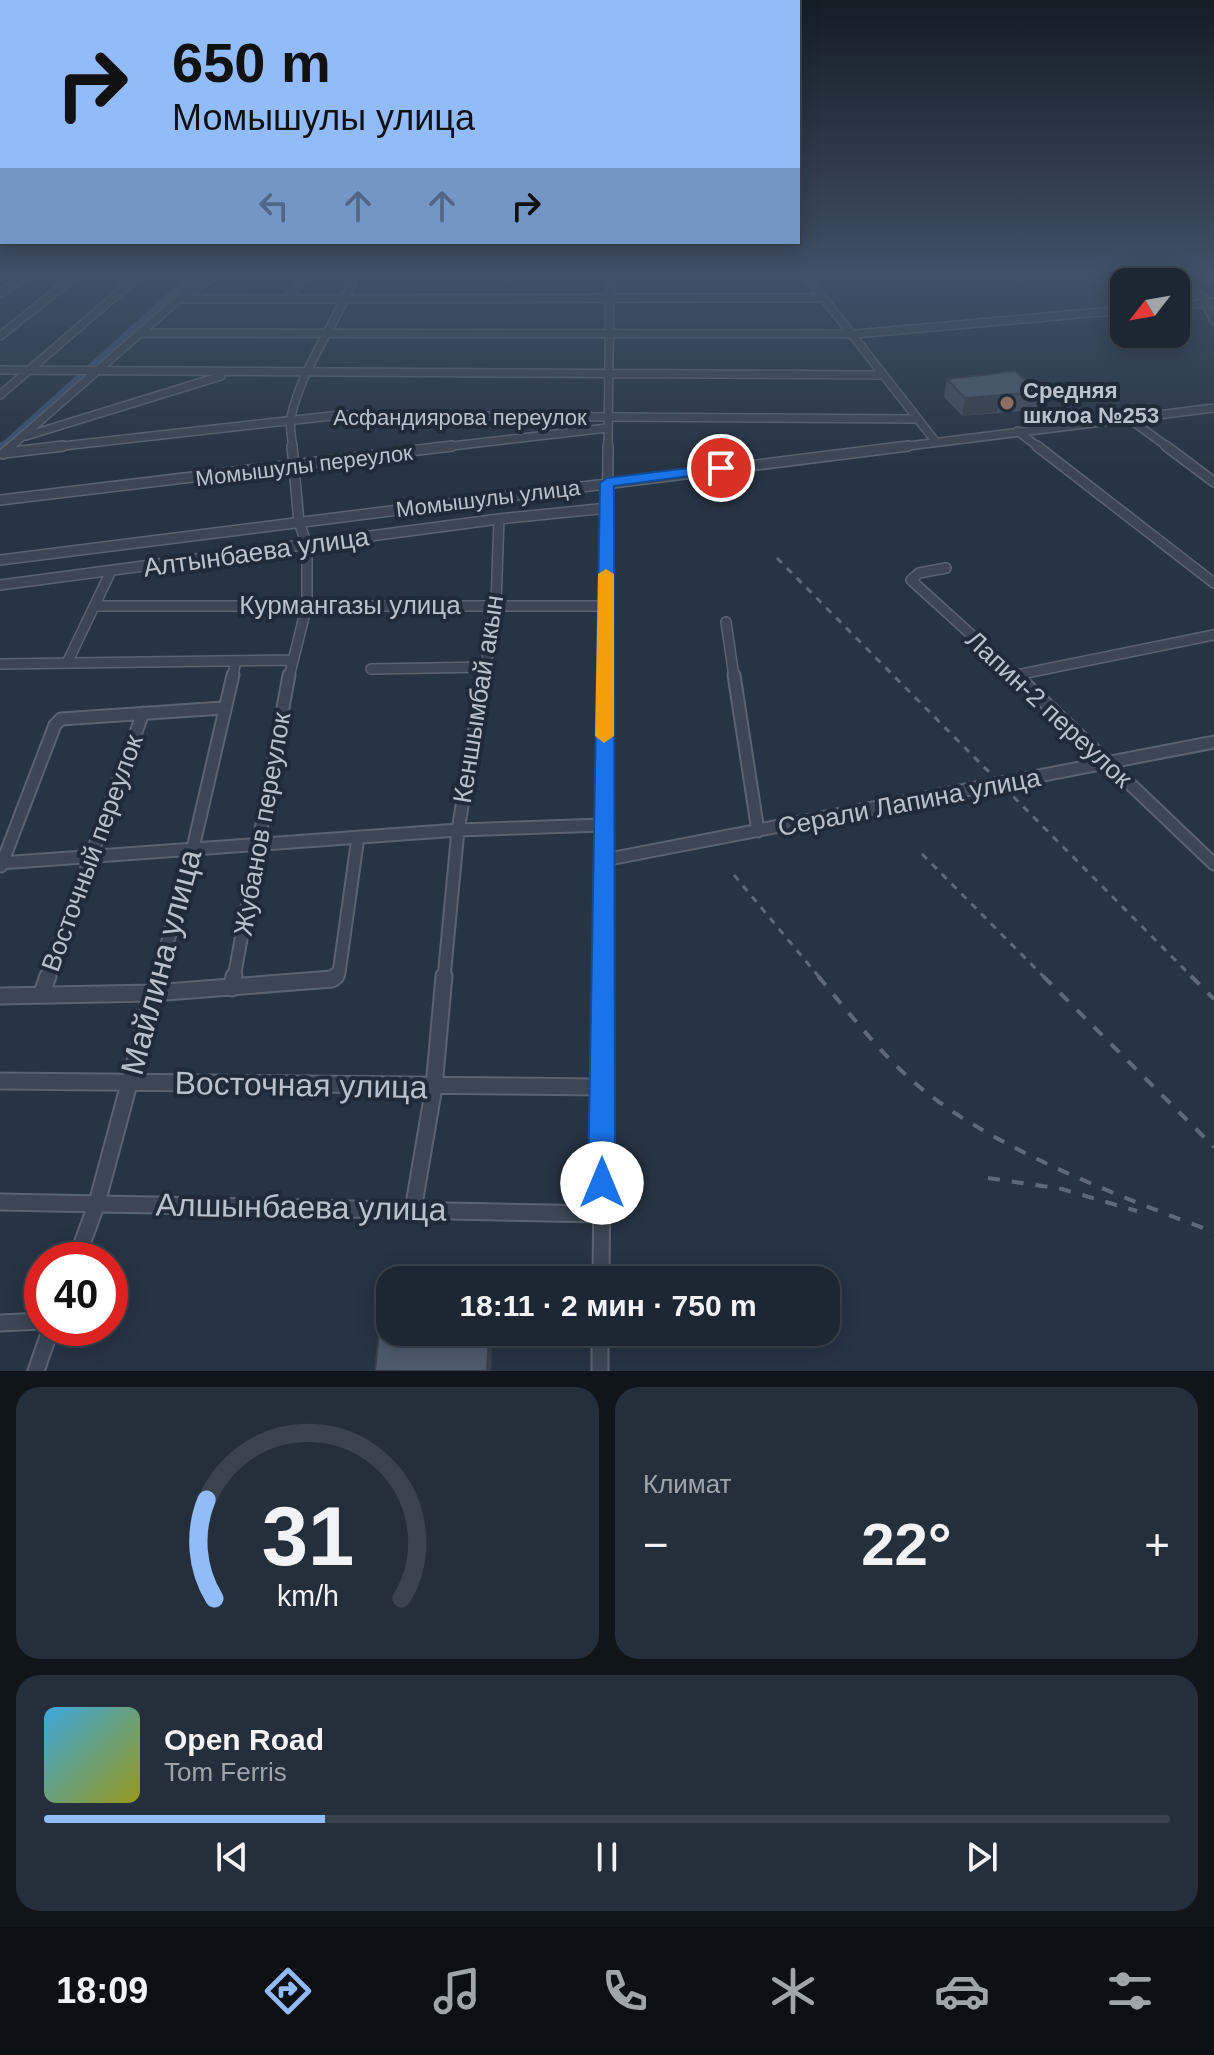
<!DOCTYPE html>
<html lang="ru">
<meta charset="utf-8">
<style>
:root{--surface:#1d2733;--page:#252f3b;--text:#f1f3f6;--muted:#a0a5ac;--line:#3b444e;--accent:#92bcf9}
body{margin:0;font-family:Helvetica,sans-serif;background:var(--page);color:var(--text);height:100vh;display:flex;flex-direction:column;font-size:30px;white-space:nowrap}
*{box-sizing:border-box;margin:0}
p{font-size:26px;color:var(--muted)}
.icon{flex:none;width:44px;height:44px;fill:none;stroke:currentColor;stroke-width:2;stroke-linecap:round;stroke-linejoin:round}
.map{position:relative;height:1371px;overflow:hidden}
.sheet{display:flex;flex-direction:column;gap:16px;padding:16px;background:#10151c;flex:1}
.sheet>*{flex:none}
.guide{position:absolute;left:0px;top:0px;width:800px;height:244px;box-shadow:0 4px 20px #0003,0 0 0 2px var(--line);background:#92bcf9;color:#111;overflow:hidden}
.needle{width:52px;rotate:239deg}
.controls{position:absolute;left:1110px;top:268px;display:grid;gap:16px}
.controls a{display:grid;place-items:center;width:80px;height:80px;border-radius:16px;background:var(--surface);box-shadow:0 4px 20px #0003,0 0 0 2px var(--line);font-size:40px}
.speed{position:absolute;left:24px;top:1242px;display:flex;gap:16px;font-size:40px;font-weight:700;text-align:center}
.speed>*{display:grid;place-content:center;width:104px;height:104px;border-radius:50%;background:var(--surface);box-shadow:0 4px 20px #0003,0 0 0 2px var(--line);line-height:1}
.speed .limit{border:12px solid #d22;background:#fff;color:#111}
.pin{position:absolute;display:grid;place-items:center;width:68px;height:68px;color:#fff;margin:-34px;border:4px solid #fff;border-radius:50%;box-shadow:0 2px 8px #0007}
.me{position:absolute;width:88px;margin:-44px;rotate:0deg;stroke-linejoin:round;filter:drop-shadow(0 0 6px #0008)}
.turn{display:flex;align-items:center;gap:28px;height:168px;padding:0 40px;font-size:36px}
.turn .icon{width:104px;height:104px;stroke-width:2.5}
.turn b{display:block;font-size:56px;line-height:68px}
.lanes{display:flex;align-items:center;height:76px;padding:0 40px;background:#0003;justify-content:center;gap:40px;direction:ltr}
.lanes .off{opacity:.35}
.big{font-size:60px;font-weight:700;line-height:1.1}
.sheet .widget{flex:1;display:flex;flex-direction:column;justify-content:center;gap:12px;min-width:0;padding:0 28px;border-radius:24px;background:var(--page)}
.sheet .dial{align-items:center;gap:0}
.dial svg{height:208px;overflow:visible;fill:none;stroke:var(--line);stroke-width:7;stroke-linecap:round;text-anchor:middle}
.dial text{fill:var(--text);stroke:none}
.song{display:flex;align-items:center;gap:24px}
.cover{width:96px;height:96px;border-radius:12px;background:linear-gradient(135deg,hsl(200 70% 55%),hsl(60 70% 35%))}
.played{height:8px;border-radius:4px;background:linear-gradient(90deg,var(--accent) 25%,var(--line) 25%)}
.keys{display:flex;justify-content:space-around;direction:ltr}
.heat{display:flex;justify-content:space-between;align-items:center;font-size:44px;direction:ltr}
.sheet .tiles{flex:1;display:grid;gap:16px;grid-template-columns:1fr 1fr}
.widget:last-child{grid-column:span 2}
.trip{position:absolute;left:376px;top:1266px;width:464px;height:80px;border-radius:24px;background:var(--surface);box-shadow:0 4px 20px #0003,0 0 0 2px var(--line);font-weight:700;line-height:80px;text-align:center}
.dock{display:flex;height:128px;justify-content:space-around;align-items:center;background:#0c1014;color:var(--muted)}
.dock .icon{width:56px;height:56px}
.dock .active{color:var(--accent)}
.dock b{font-size:36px;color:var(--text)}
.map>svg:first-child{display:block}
</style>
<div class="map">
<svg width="1214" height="1371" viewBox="0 0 1214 1371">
<rect width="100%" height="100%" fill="#273444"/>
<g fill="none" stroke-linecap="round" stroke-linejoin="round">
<path stroke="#3d526d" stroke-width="7" d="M1,448L195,273"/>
<path stroke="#3d526d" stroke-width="9" d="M0,449L3,446"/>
<defs>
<path id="minor-far3" d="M804,273L935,441
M1163,273L1203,297L1214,320
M0,293L31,273
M289,298L305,273
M179,299L824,298
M1176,306L1214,302
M141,333L855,334L1124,310
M0,336L79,273
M0,370L883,375
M0,395L142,273
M1127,417L1169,448
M1017,431L1040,448
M26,436L221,376
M9,448L179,299L218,273
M45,448L340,415L918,419
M293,448C292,439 289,426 291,417C302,366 338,322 356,273
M435,448L607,428
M608,448L610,273
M892,448L1214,408"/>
<path id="minor-far2" d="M1037,446L1214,583
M1166,446L1214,482
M4,453L63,446
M3,454L12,446
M0,500L452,446
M0,560L908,446
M946,568L919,573L911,580L1018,677
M0,585L499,519L608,508
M94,606H606
M726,622L734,677
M67,663L111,571
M0,664L292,660
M371,669L487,667
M1016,675L1214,635
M232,677L236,662
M289,677L307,605V545L299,522L292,446
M484,677L496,604L499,519
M606,677L608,446"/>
<path id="minor-far1" d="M734,675L758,831
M1016,675L1214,864
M604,860L1214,742
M0,863L458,830L603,825
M1,866L55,725L61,719L223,708
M47,978L143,713
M158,978L193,848L233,675
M234,978L289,675
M333,978L339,973L358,837
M444,978L458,830L484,675
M604,978L606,675"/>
<path id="minor" d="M232,988L234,976
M42,993L48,976
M0,996L153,993L332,979L336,976
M0,1081L602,1087
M0,1202L601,1214
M413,1210L434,1087L444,976
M76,1260L97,1203L158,976
M601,1280L604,976
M0,1323L42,1321
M600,1332V1371
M36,1371L51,1328"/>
</defs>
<use href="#minor-far3" stroke="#5a6471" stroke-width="10"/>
<use href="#minor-far2" stroke="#5a6471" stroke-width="12"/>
<use href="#minor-far1" stroke="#5a6471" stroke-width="15"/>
<use href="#minor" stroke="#5a6471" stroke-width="19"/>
<use href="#minor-far3" stroke="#3c4654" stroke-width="7"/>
<use href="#minor-far2" stroke="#3c4654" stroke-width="9"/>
<use href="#minor-far1" stroke="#3c4654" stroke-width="11"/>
<use href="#minor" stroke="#3c4654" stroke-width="15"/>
<path stroke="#5e6a7a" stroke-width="3" stroke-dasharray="7 7" stroke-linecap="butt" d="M777,558L1193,978
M922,854L1045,978
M734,875L820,978"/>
<path stroke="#5e6a7a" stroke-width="4" stroke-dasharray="12 12" stroke-linecap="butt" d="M818,976C851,1015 882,1056 922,1089C997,1150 1123,1198 1214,1232
M1043,976L1214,1147
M1191,976L1214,999
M988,1178L1062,1189L1137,1211"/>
</g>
<path fill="#434e5e" d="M947,379L1040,392L1036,410L962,416L944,397Z"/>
<path fill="#37404c" d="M1000,395L997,412L962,416L965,398Z
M489,1332H493L491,1371H487Z"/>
<path fill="#4e5b6d" stroke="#37404c" stroke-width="2" d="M1015,371L1040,392L965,398L947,379Z
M384,1286H390V1332H489L487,1371H375Z"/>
<linearGradient id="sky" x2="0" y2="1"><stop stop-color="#151d25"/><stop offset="0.59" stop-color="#415067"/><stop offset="1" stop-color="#415067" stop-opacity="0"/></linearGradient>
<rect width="1214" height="465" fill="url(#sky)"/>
<path fill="#1a73e8" stroke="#114b97" stroke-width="2" d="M721,464L726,465V471L614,486L615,1183L611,1192L602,1195L592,1192L588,1183L600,483L607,478Z"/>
<path fill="#f59e0b" d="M606,569L614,574V736L604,743L595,736L598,574Z"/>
<circle fill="#8d6e63" stroke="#202b39" stroke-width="3" cx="1007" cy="403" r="8"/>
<g text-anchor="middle" stroke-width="8" stroke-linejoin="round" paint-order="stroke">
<g font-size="22" font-weight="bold" fill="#b9c1cd" stroke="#202b39" text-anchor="start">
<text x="1023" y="398">Средняя<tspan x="1023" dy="25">шклоа №253</tspan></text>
</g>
<g font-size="22" fill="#b9c1cd" stroke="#202b39">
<text x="460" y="425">Асфандиярова переулок</text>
<text transform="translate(304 465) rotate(-7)" y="8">Момышулы переулок</text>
<text transform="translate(488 498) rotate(-7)" y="8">Момышулы улица</text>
</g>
<g font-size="26" fill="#b9c1cd" stroke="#202b39">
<text transform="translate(256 552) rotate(-8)" y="9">Алтынбаева улица</text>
<text x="350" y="614">Курмангазы улица</text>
<text transform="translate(478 699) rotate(-81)" y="9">Кеншымбай акын</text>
<text transform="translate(1049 709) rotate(43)" y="9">Лапин-2 переулок</text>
<text transform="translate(909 802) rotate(-11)" y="9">Серали Лапина улица</text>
<text transform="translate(262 824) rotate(-80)" y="9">Жубанов переулок</text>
<text transform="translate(92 853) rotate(-70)" y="9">Восточный переулок</text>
</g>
<g font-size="32" fill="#b9c1cd" stroke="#202b39">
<text transform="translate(161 962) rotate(-75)" y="11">Майлина улица</text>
<text transform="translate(301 1085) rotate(1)" y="11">Восточная улица</text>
<text transform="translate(301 1207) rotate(1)" y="11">Алшынбаева улица</text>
</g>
</g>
</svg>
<div class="controls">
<a><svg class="needle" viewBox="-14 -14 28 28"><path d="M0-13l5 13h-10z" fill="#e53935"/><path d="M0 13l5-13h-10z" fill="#a0a5ac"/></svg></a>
</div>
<div class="speed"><div class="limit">40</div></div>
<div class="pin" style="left:721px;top:468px;background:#d93025"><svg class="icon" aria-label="arrive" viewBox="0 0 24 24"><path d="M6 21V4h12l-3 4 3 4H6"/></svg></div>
<svg class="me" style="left:602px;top:1183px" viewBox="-20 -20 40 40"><circle r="19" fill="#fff"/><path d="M0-13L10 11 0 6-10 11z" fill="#1a73e8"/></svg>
<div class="trip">18:11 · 2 мин · 750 m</div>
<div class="guide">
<div class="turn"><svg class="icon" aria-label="right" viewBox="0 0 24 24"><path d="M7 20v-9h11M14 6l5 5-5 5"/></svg><div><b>650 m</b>Момышулы улица</div></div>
<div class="lanes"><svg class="icon off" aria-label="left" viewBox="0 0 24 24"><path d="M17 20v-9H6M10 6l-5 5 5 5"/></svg><svg class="icon off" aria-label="ahead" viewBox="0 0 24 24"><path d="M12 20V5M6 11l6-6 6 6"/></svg><svg class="icon off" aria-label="ahead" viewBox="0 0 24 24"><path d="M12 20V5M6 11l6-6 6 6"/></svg><svg class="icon" aria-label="right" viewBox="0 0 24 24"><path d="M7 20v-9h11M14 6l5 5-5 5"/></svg></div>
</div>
</div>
<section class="sheet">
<div class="tiles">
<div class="widget dial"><svg viewBox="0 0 100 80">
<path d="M14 69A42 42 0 1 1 86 69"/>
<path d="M14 69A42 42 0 0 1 11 31" stroke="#92bcf9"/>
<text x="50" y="56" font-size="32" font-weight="700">31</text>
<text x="50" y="72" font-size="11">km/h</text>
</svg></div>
<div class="widget"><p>Климат</p>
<div class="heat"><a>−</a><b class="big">22°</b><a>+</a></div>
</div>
<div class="widget">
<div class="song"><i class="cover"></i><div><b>Open Road</b><p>Tom Ferris</p></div></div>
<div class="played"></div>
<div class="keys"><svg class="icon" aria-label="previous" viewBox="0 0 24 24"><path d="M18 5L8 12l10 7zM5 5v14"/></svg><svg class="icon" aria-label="pause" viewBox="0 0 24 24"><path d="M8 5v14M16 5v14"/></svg><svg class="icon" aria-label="next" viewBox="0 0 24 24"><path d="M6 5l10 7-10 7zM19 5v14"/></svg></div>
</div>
</div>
</section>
<nav class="dock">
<b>18:09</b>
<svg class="icon active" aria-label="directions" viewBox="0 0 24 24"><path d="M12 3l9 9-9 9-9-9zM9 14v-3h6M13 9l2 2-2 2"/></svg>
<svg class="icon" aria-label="music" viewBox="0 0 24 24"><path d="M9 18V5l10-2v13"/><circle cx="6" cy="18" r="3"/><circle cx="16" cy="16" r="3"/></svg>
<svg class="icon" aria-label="phone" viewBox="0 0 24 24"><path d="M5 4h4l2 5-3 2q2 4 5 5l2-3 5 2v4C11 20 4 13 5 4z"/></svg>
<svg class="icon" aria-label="climate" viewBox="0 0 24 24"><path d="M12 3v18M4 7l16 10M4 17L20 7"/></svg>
<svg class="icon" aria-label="car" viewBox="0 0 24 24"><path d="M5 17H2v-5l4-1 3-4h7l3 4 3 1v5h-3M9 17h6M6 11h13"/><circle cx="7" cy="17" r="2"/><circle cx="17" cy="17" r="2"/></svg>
<svg class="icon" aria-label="filters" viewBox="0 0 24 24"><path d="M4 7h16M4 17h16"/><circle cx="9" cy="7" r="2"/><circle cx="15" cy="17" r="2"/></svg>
</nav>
